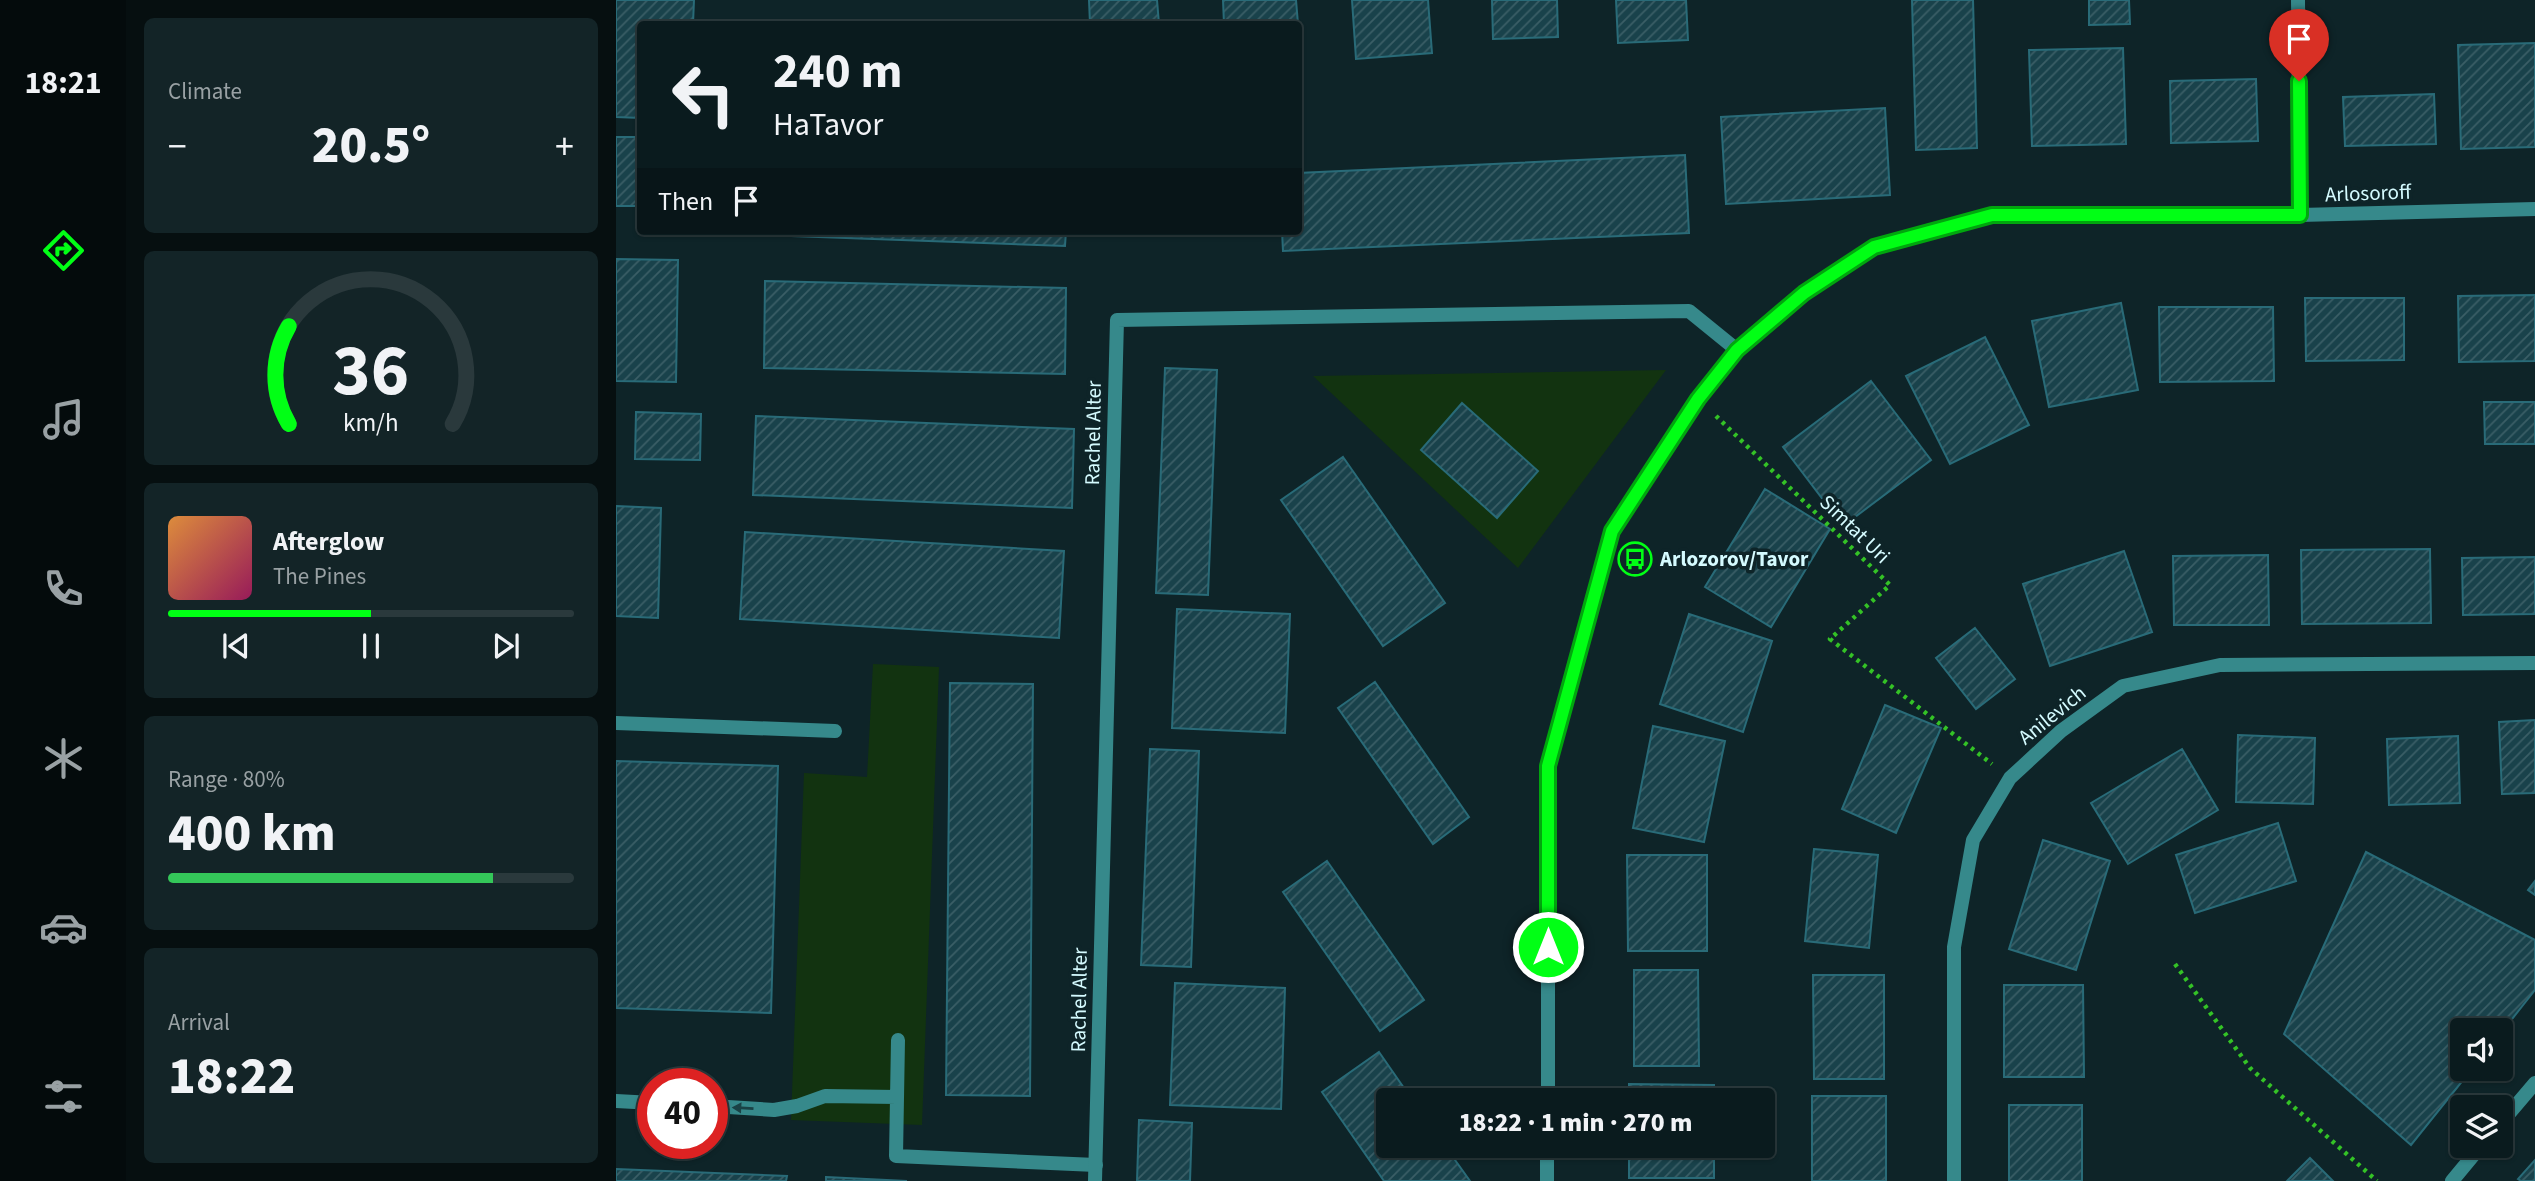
<!DOCTYPE html>
<meta charset="utf-8">
<style>
:root{--surface:#0a1b1e;--page:#132427;--text:#f1f3f6;--muted:#99a1a4;--line:#2a393c;--accent:#01ff15}
body{margin:0;font-family:"Source Sans 3",sans-serif;background:var(--page);color:var(--text);height:100vh;display:flex;flex-direction:column;font-size:26px;white-space:nowrap}
*{box-sizing:border-box;margin:0}
p{font-size:23px;color:var(--muted)}
.icon{flex:none;width:38px;height:38px;fill:none;stroke:currentColor;stroke-width:2;stroke-linecap:round;stroke-linejoin:round}
.map{position:relative;flex:1;overflow:hidden}
.side{display:flex;flex-direction:column;gap:18px;padding:18px;background:#060f10;width:490px}
.side>*{flex:none}
.hud{position:absolute;left:21px;top:21px;width:665px;height:214px;border-radius:7px;box-shadow:0 2px 5px #0004,0 0 0 2px var(--line);background:#0a1b1e;color:var(--text);overflow:hidden}
.controls{position:absolute;left:1834px;top:1018px;display:grid;gap:14px}
.controls a{display:grid;place-items:center;width:63px;height:63px;border-radius:7px;background:var(--surface);box-shadow:0 2px 5px #0004,0 0 0 2px var(--line);font-size:35px}
.speed{position:absolute;left:21px;top:1068px;display:flex;gap:14px;font-size:35px;font-weight:700;text-align:center}
.speed>*{display:grid;place-content:center;width:91px;height:91px;border-radius:50%;background:var(--surface);box-shadow:0 2px 5px #0004,0 0 0 2px var(--line);line-height:1}
.speed .limit{border:10px solid #d22;background:#fff;color:#111}
.pin{position:absolute;display:grid;place-items:center;width:60px;height:60px;color:#fff;margin:-72px -30px;border-radius:50% 50% 50% 0;rotate:-45deg;box-shadow:0 0 7px #0007}
.pin .icon{rotate:45deg}
.me{position:absolute;width:77px;margin:-38px;rotate:0deg;stroke-linejoin:round;filter:drop-shadow(0 0 5px #0008)}
.turn{display:flex;align-items:center;gap:24px;height:147px;padding:0 21px;font-size:32px}
.turn .icon{width:91px;height:91px;stroke-width:2.5}
.turn b{display:block;font-size:49px;line-height:60px}
.then{display:flex;align-items:center;height:66px;padding:0 21px;background:#0003;gap:14px;font-size:26px}
.big{font-size:52px;font-weight:800;line-height:1.1}
.side .card{flex:1;display:flex;flex-direction:column;justify-content:center;gap:10px;min-width:0;padding:0 24px;border-radius:10px;background:var(--page)}
.side .dial{align-items:center;gap:0}
.dial svg{height:182px;overflow:visible;fill:none;stroke:var(--line);stroke-width:7;stroke-linecap:round;text-anchor:middle}
.dial text{fill:var(--text);stroke:none}
.song{display:flex;align-items:center;gap:21px}
.cover{width:84px;height:84px;border-radius:10px;background:linear-gradient(135deg,hsl(30 70% 55%),hsl(330 70% 35%))}
.played{height:7px;border-radius:4px;background:linear-gradient(90deg,var(--accent) 50%,var(--line) 50%)}
.keys{display:flex;justify-content:space-around;direction:ltr}
.heat{display:flex;justify-content:space-between;align-items:center;font-size:38px;direction:ltr}
.charge{height:10px;border-radius:5px;background:linear-gradient(90deg,#34c759 80%,var(--line) 0)}
.trip{position:absolute;left:760px;top:1088px;width:399px;height:70px;border-radius:7px;background:var(--surface);box-shadow:0 2px 5px #0004,0 0 0 2px var(--line);font-weight:800;line-height:70px;text-align:center}
main{display:flex;flex:1;min-height:0}
.tab-bar{display:flex;flex-direction:column;width:126px;justify-content:space-around;align-items:center;background:#040b0c;color:var(--muted)}
.tab-bar .icon{width:49px;height:49px}
.tab-bar .selected{color:var(--accent)}
.tab-bar b{font-size:32px;color:var(--text)}
.map>svg:first-child{display:block}
</style>
<main>
<nav class="tab-bar">
<b>18:21</b>
<svg class="icon selected" aria-label="directions" viewBox="0 0 24 24"><path d="M12 3l9 9-9 9-9-9zM9 14v-3h6M13 9l2 2-2 2"/></svg>
<svg class="icon" aria-label="music" viewBox="0 0 24 24"><path d="M9 18V5l10-2v13"/><circle cx="6" cy="18" r="3"/><circle cx="16" cy="16" r="3"/></svg>
<svg class="icon" aria-label="phone" viewBox="0 0 24 24"><path d="M5 4h4l2 5-3 2q2 4 5 5l2-3 5 2v4C11 20 4 13 5 4z"/></svg>
<svg class="icon" aria-label="climate" viewBox="0 0 24 24"><path d="M12 3v18M4 7l16 10M4 17L20 7"/></svg>
<svg class="icon" aria-label="car" viewBox="0 0 24 24"><path d="M5 17H2v-5l4-1 3-4h7l3 4 3 1v5h-3M9 17h6M6 11h13"/><circle cx="7" cy="17" r="2"/><circle cx="17" cy="17" r="2"/></svg>
<svg class="icon" aria-label="filters" viewBox="0 0 24 24"><path d="M4 7h16M4 17h16"/><circle cx="9" cy="7" r="2"/><circle cx="15" cy="17" r="2"/></svg>
</nav>
<section class="side">
<div class="card"><p>Climate</p>
<div class="heat"><a>−</a><b class="big">20.5°</b><a>+</a></div>
</div>
<div class="card dial"><svg viewBox="0 0 100 80">
<path d="M14 69A42 42 0 1 1 86 69"/>
<path d="M14 69A42 42 0 0 1 14 26" stroke="#01ff15"/>
<text x="50" y="56" font-size="32" font-weight="700">36</text>
<text x="50" y="72" font-size="11">km/h</text>
</svg></div>
<div class="card">
<div class="song"><i class="cover"></i><div><b>Afterglow</b><p>The Pines</p></div></div>
<div class="played"></div>
<div class="keys"><svg class="icon" aria-label="previous" viewBox="0 0 24 24"><path d="M18 5L8 12l10 7zM5 5v14"/></svg><svg class="icon" aria-label="pause" viewBox="0 0 24 24"><path d="M8 5v14M16 5v14"/></svg><svg class="icon" aria-label="next" viewBox="0 0 24 24"><path d="M6 5l10 7-10 7zM19 5v14"/></svg></div>
</div>
<div class="card"><p>Range · 80%</p><b class="big">400 km</b><div class="charge"></div></div>
<div class="card"><p>Arrival</p><b class="big">18:22</b></div>
</section>
<div class="map">
<svg width="1919" height="1181" viewBox="0 0 1919 1181">
<defs>
<pattern id="building-hatch" width="6" height="6" patternUnits="userSpaceOnUse" patternTransform="scale(1.75)"><rect width="6" height="6" fill="#19424b"/><path d="M-1 1l2-2M0 6l6-6M5 7l2-2" fill="none" stroke="#3a5e66"/></pattern>
</defs>
<rect width="100%" height="100%" fill="#0e2428"/>
<path fill="#123310" d="M1050,370L902,568L697,376Z
M257,664L323,667L306,1125L175,1120L188,773L251,777Z"/>
<path fill="url(#building-hatch)" stroke="#296b78" stroke-width="2" d="M0,0H78L77,24H24V118L0,117Z
M473,0H541L543,24H474Z
M607,0H680L682,24H608Z
M736,0H812L816,53L740,59Z
M876,0H941L942,37L877,39Z
M1000,0H1070L1072,40L1002,43Z
M1296,0H1357L1361,148L1300,150Z
M1473,0H1513L1514,24L1473,25Z
M1919,43V147L1845,149L1842,45Z
M1507,48L1510,144L1416,146L1413,50Z
M1640,79L1642,141L1555,143L1554,81Z
M1818,94L1820,144L1729,146L1727,97Z
M1269,108L1274,195L1110,204L1105,117Z
M0,137H24V206H0Z
M1069,155L1073,233L667,251L666,231H682V173Z
M148,231H450L449,246L148,235Z
M0,259L62,260L60,382L0,381Z
M149,281L450,288L449,374L148,368Z
M1919,295V361L1843,362L1842,296Z
M1689,298H1788V360L1690,361Z
M1505,303L1522,390L1433,407L1416,321Z
M1543,307H1657L1658,381L1544,382Z
M1369,337L1413,425L1334,464L1290,376Z
M549,368L601,370L592,595L540,593Z
M1255,381L1315,460L1227,526L1167,447Z
M1868,402H1919V444H1869Z
M846,403L922,471L881,518L805,450Z
M20,412L85,414L84,460L19,459Z
M140,416L458,429L456,508L137,495Z
M727,457L829,603L767,646L665,500Z
M1149,489L1214,529L1155,627L1089,587Z
M0,506L45,508L42,618L0,616Z
M129,532L448,551L443,638L124,619Z
M1814,549L1815,623L1686,624L1685,550Z
M1508,551L1536,632L1434,666L1407,584Z
M1652,555L1653,625H1558L1557,556Z
M1919,557V614L1847,615L1846,558Z
M561,609L674,614L669,733L556,728Z
M1073,614L1156,641L1127,732L1044,704Z
M1359,628L1399,679L1360,709L1320,658Z
M759,682L853,817L817,844L722,708Z
M334,683L417,684L414,1096L330,1095Z
M1269,705L1325,728L1280,833L1226,809Z
M1919,720V793L1886,794L1883,722Z
M1037,726L1109,741L1088,842L1017,828Z
M1622,735L1699,738L1697,804L1620,802Z
M1842,736L1844,803L1773,805L1771,739Z
M534,749L583,751L575,967L525,965Z
M1566,749L1602,810L1512,864L1475,803Z
M0,761L162,766L155,1013L0,1008Z
M1662,823L1680,881L1579,913L1560,855Z
M1427,840L1494,861L1460,970L1393,949Z
M1198,849L1262,855L1253,948L1189,941Z
M1750,852L1919,940V990L1885,1033V1031H1846V1069H1856L1795,1145L1668,1034Z
M1011,855H1091V951H1012Z
M711,861L808,1000L764,1031L667,892Z
M1919,881V895L1912,890Z
M1018,970H1082L1083,1066H1018Z
M1197,975H1268V1079H1198Z
M559,983L669,988L665,1109L554,1105Z
M1388,985H1467L1468,1077H1388Z
M763,1052L797,1101H772V1146H829L854,1181H768L706,1092Z
M1013,1084L1098,1085V1101H1013Z
M1196,1096H1270V1181H1196Z
M1393,1105H1466V1181H1393Z
M523,1120L576,1123L574,1181H521Z
M1013,1146H1098V1178H1013Z
M1694,1158L1717,1181H1671Z
M1919,1160V1181H1905L1902,1179Z
M0,1169L171,1176L170,1181H0Z
M210,1177L291,1181H210Z"/>
<g fill="none" stroke-linecap="round" stroke-linejoin="round">
<path stroke="#34c226" stroke-width="4.5" stroke-dasharray="3.5 5" stroke-linecap="butt" d="M1100,416L1274,585L1214,639L1376,764
M1559,964L1634,1068L1761,1181"/>
<path stroke="#36898b" stroke-width="14" d="M0,723L219,731
M282,1040L280,1156L480,1165
M0,1101L37,1103
M96,1106L158,1110L181,1106L209,1096L281,1097"/>
<path stroke="#36898b" stroke-width="14" d="M1682,0L1684,215
M479,1181L501,320L1073,311L1121,350
M1338,1181V947L1357,840L1394,778L1445,731L1507,686L1604,665L1919,663"/>
<path stroke="#36898b" stroke-width="14" d="M932,1101V766L996,531L1082,399L1121,350L1188,293L1258,247L1375,215H1684L1919,209
M1885,1123L1919,1083
M931,1181V1146
M1836,1181L1865,1146"/>
</g>
<defs><path id="oneway-solid" d="M-6-.8H1V-3.2L6.5 0L1 3.2V.8H-6Z" transform="scale(1.75)"/></defs>
<use fill="#1a4246" href="#oneway-solid" transform="translate(127 1108) rotate(-177)"/>
<g fill="none" stroke-linecap="round" stroke-linejoin="round">
<defs>
<path id="route" d="M932,947V766L996,531L1082,399L1121,350L1188,293L1258,247L1376,215H1684L1683,81"/>
</defs>
<use href="#route" stroke="#01a60e" stroke-width="18"/>
<use href="#route" stroke="#01ff15" stroke-width="12"/>
</g>
<defs>
<symbol id="bus-ring" viewBox="-11 -11 22 22"><circle r="9.5" fill="#0e2428" stroke="#01ff15" stroke-width="1.5"/><path d="M-5-6H5V4H4V6H2V4H-2V6H-4V4H-5ZM-3.5-4V0h7V-4ZM-3.5 1.2v1.5H-2V1.2ZM2 1.2v1.5H3.5V1.2Z" fill="#01ff15"/></symbol>
</defs>
<g fill-rule="evenodd">
<use href="#bus-ring" x="1000" y="540" width="38" height="38"/>
</g>
<g text-anchor="middle" stroke-width="7" stroke-linejoin="round" paint-order="stroke">
<g font-size="21" fill="#d5fbff" stroke="#0e2428">
<text transform="translate(1752 193) rotate(-2)" y="7">Arlosoroff</text>
<text transform="translate(477 433) rotate(-89)" y="7">Rachel Alter</text>
<text transform="translate(1239 529) rotate(44)" y="7">Simtat Uri</text>
<text transform="translate(1436 715) rotate(-39)" y="7">Anilevich</text>
<text transform="translate(463 1000) rotate(-89)" y="7">Rachel Alter</text>
</g>
<g font-size="21" font-weight="bold" fill="#d5fbff" stroke="#0e2428" text-anchor="start">
<text x="1044" y="566">Arlozorov/Tavor</text>
</g>
</g>
</svg>
<div class="controls">
<a><svg class="icon" aria-label="sound" viewBox="0 0 24 24"><path d="M4 9h4l5-4v14l-5-4H4zM17 9q2 3 0 6"/></svg></a>
<a><svg class="icon" aria-label="layers" viewBox="0 0 24 24"><path d="M12 4l9 5-9 5-9-5zM3 14l9 5 9-5"/></svg></a>
</div>
<div class="speed"><div class="limit">40</div></div>
<div class="pin" style="left:1683px;top:81px;background:#d93025"><svg class="icon" aria-label="arrive" viewBox="0 0 24 24"><path d="M6 21V4h12l-3 4 3 4H6"/></svg></div>
<svg class="me" style="left:932px;top:947px" viewBox="-20 -20 40 40"><circle r="17" fill="#01ff15" stroke="#fff" stroke-width="3"/><path d="M0-11L8 9 0 5-8 9z" fill="#fff"/></svg>
<div class="trip">18:22 · 1 min · 270 m</div>
<div class="hud">
<div class="turn"><svg class="icon" aria-label="left" viewBox="0 0 24 24"><path d="M17 20v-9H6M10 6l-5 5 5 5"/></svg><div><b>240 m</b>HaTavor</div></div>
<div class="then">Then<svg class="icon" aria-label="arrive" viewBox="0 0 24 24"><path d="M6 21V4h12l-3 4 3 4H6"/></svg></div>
</div>
</div>
</main>
